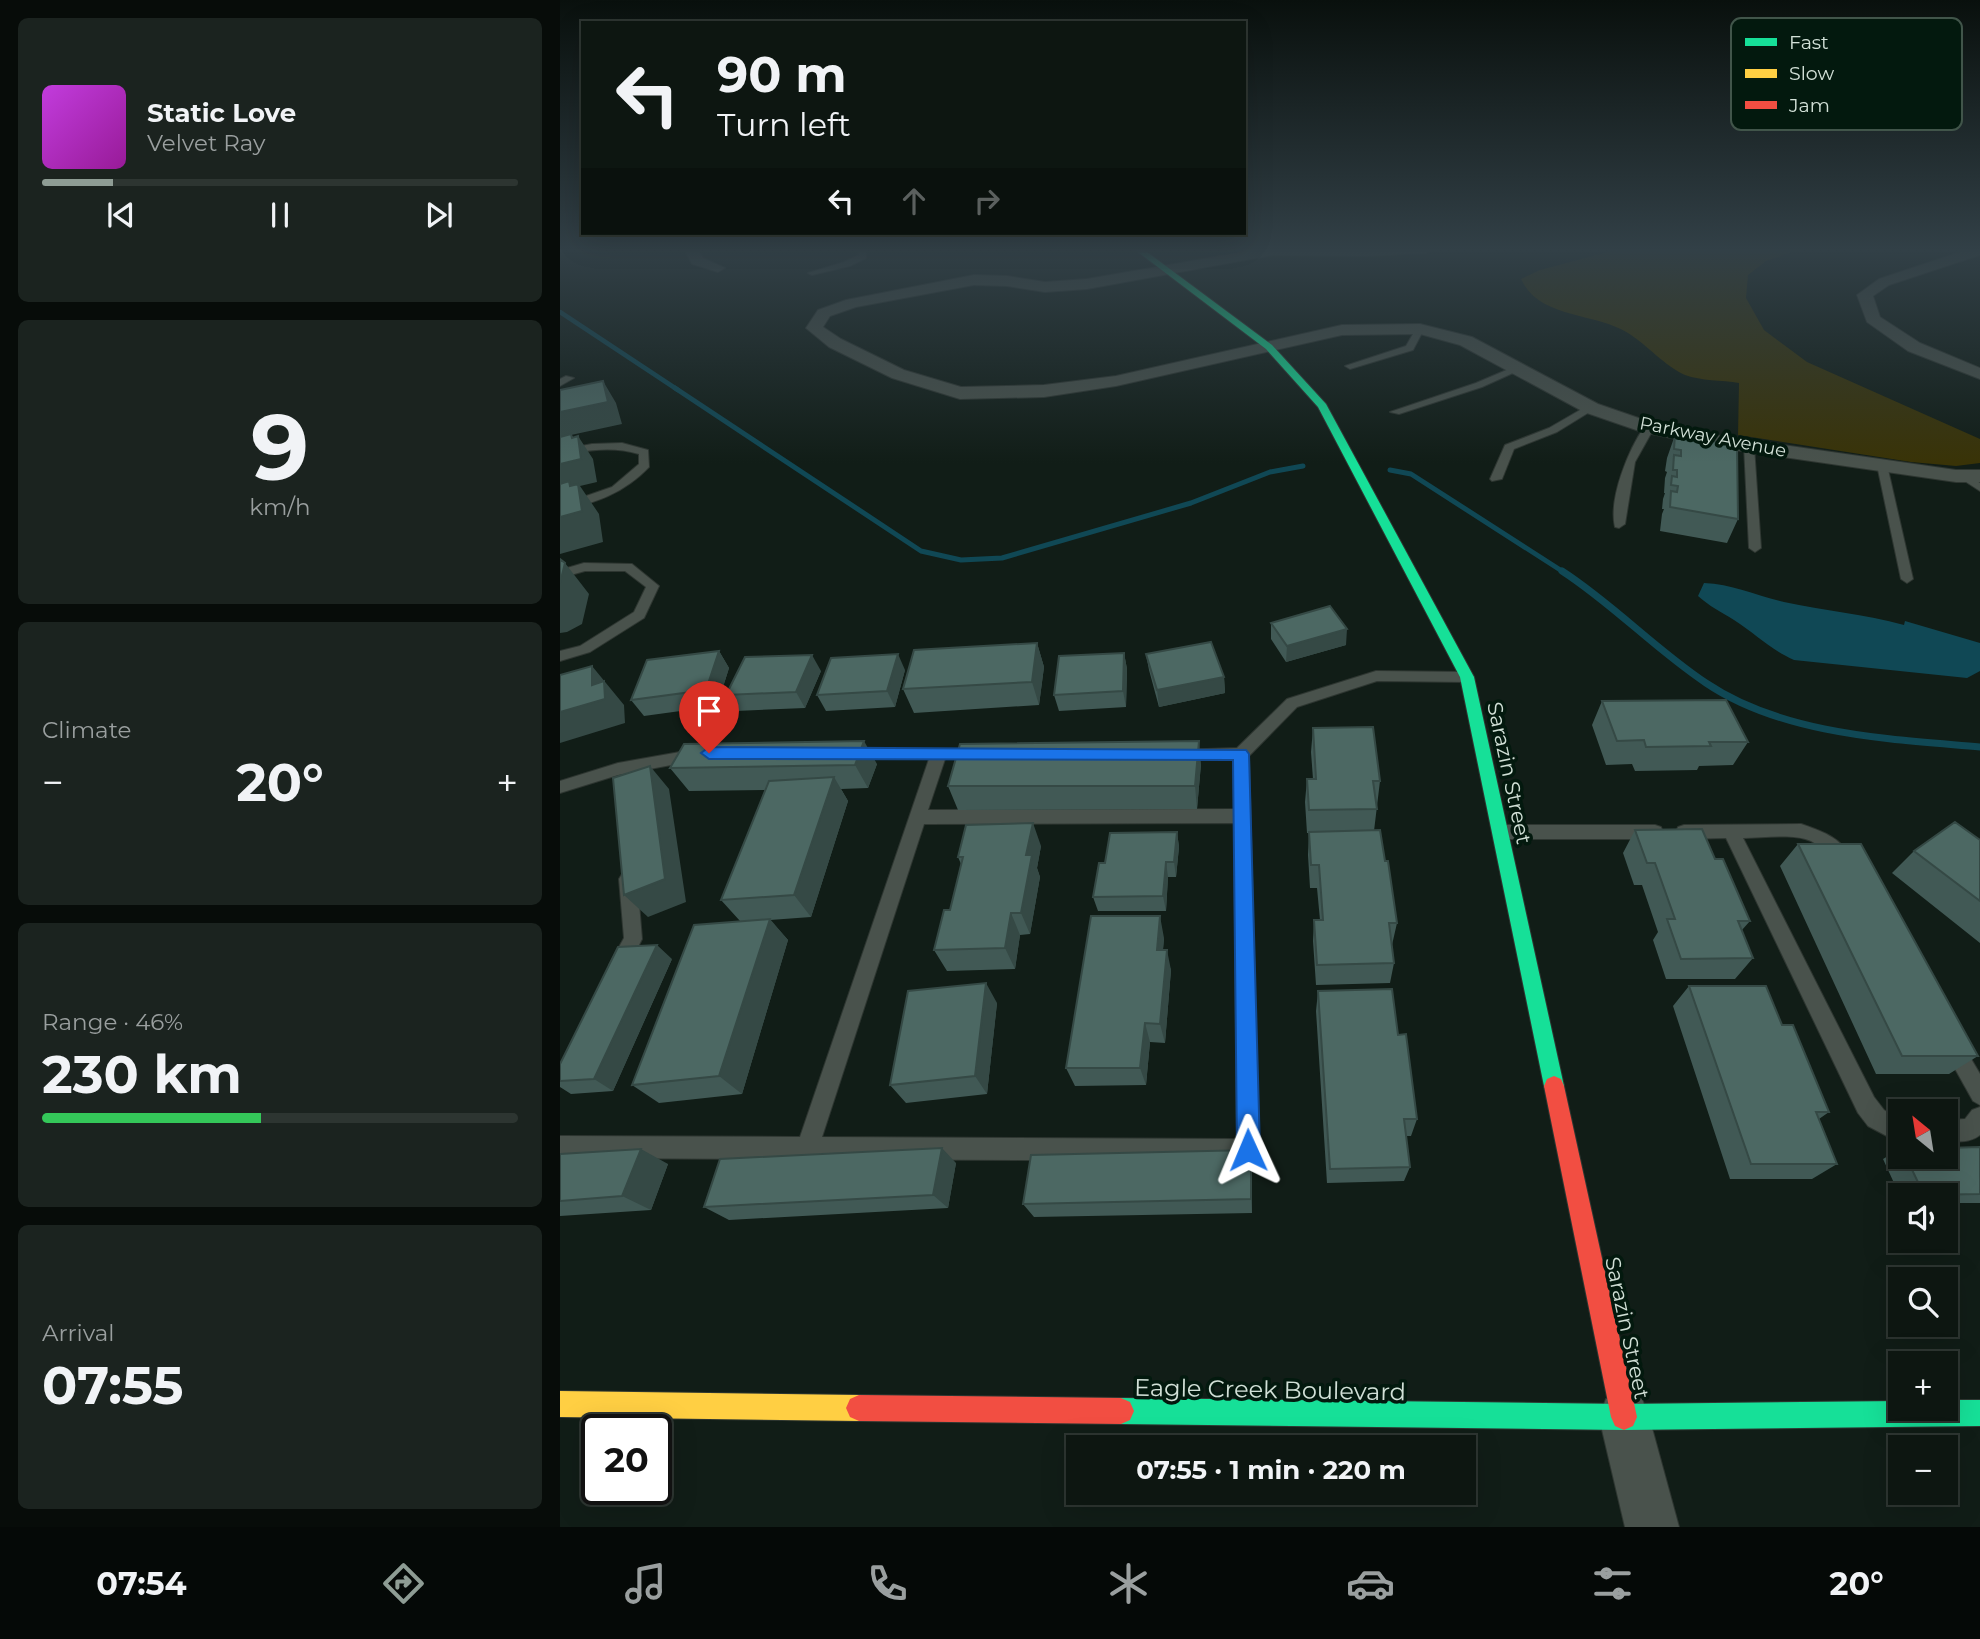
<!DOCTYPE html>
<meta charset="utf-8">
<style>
:root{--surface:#0d1611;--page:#1b231f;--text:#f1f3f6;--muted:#9a9f9f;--line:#2d3531;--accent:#8e9c94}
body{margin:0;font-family:Montserrat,sans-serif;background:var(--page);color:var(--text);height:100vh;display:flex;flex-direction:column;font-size:26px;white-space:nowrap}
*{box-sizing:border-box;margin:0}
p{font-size:23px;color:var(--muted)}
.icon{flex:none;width:38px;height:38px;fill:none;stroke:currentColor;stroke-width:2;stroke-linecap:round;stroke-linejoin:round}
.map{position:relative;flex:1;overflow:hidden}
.side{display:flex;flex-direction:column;gap:18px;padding:18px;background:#070c09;width:560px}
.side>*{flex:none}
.top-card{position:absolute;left:21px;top:21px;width:665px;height:214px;border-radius:0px;box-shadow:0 7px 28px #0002,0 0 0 2px var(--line);background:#0d1611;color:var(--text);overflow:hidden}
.needle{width:46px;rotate:330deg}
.buttons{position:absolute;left:1328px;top:1099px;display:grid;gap:14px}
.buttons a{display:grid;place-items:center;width:70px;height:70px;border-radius:0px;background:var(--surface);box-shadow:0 7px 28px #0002,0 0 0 2px var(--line);font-size:35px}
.speed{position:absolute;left:21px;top:1414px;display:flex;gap:14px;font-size:35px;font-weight:700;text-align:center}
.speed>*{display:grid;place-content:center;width:91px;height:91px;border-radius:50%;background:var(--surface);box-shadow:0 7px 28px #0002,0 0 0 2px var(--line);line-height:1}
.speed .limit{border:4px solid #111;border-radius:10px;background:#fff;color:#111}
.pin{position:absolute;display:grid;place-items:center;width:60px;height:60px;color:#fff;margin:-72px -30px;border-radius:50% 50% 50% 0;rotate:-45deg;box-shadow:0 0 7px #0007}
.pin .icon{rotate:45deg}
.me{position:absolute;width:77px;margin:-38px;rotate:359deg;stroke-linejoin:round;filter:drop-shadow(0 0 5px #0008)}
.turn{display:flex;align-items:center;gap:24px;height:147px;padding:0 21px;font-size:32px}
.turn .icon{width:91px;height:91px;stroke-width:2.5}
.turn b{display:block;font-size:49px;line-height:60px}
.lanes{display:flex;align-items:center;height:66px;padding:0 21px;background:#0003;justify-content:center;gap:35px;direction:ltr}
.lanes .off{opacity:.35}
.big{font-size:52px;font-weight:700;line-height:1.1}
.side .tile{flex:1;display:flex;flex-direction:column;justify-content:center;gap:10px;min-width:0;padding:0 24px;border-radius:10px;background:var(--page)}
.side .dial{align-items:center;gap:0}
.dial b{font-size:91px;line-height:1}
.song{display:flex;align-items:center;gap:21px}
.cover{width:84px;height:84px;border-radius:10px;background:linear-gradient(135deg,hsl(290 70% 55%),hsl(300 70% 35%))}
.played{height:7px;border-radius:4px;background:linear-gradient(90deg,var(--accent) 15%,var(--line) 15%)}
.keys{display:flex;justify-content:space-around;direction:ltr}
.heat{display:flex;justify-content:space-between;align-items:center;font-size:38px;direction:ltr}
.charge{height:10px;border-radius:5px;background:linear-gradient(90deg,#34c759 46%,var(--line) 0)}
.trip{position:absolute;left:506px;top:1435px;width:410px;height:70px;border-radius:0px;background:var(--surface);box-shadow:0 7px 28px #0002,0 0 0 2px var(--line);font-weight:700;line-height:70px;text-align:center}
.tab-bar{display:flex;height:112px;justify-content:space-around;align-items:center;background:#050907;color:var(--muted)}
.tab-bar .icon{width:49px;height:49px}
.tab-bar .selected{color:var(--accent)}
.tab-bar b{font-size:32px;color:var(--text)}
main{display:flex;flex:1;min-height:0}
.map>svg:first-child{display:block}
</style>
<main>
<section class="side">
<div class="tile">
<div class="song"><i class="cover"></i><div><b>Static Love</b><p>Velvet Ray</p></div></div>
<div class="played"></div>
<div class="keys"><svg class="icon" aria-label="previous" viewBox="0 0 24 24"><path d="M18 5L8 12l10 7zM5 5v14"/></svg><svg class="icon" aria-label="pause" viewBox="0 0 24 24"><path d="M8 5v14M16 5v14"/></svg><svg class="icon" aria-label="next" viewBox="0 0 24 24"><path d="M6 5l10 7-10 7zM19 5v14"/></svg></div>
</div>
<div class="tile dial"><b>9</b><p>km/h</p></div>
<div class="tile"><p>Climate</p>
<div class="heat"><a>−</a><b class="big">20°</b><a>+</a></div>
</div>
<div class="tile"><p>Range · 46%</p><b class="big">230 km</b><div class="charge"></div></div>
<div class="tile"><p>Arrival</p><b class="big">07:55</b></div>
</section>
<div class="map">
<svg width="1420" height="1527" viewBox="0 0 1420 1527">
<rect width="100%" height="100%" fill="#111d17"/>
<path fill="#393307" d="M1059,249H1241L1206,261L1188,275L1186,298L1204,330L1247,362L1420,439V463L1396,466L1351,462L1178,435L1179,383C1162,380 1141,381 1125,375C1106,367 1086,344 1068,333C1035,312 979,319 961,279L980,270Z"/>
<path fill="#104855" d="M1144,583C1172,584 1197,596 1224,602C1264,611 1305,614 1344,625L1345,621L1420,643V671L1407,678L1234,660C1208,648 1196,634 1174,620C1161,612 1149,606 1138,596Z"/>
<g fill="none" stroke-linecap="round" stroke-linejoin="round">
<path stroke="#104855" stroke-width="4.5" d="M0,312L118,390"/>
<path stroke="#104855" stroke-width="5" d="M115,388L361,551L401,560L442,558L631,503L710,472L743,466
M830,470L851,474L1005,573"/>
<path stroke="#104855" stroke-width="7" d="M1002,571C1053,604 1095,649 1146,683C1223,735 1330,739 1420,747"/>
<defs>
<path id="lane" d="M298,249H306V258L290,266L252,275L248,273L284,262L299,255Z
M857,327L864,329L853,350L790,369L785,366L846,346Z
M956,366L964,368L922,387L839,414L830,412L916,383Z
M6,376L14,378L0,386V379Z
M1027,406L1036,408L997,432L954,449L942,479L932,481L930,479L945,445L989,428Z
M1085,426L1094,428L1075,462L1065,524L1059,528L1055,527C1048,499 1069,448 1085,426Z
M62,443L88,450L89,467C63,494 35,503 0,511V505L52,487L79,464V454C52,446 27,450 0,456V450L32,444Z
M1189,443L1194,446L1201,548L1195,552L1189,548L1184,446Z
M1322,462L1327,465L1353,579L1347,583L1341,579L1317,465Z
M1404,473L1420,483V491L1400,478L1398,476Z
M24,563L72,564L99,586L84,618L30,652L0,661V651L20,646L74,612L86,587L65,571H25L0,578V570Z
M816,671L907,672L914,677L907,682L817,681L737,707L689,756L699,1150L696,1158L688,1161L0,1158V1136L240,1137L369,759H292L284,753L286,749H423L425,753L417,759H385L368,810L674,809L673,760H621L613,754L615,750L677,748L727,699ZM674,823L677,1139L262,1137L364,824Z
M137,749L145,755L143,759L58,775L0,793V781L58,763Z
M1241,824C1261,831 1280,837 1291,857L1288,862C1274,867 1264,847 1251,841C1232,833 1204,838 1183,838L1314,1097L1324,1110L1340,1120V1143L1308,1126L1298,1113L1166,838L1124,839L1118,837L1116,832L1118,827L1124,825Z
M942,825H1095L1101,827L1103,832L1101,837L1095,839H942L936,837L934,832L936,827Z
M68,872L74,874L77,879L82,939L66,971L59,974L52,971L49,965L64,938L59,879L62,874Z
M1394,1039L1401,1042L1420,1074V1105L1413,1101L1384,1049L1387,1042Z
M1420,1107V1135C1411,1143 1398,1141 1386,1142V1120L1405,1119L1412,1110Z"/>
<path id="street" d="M124,249H138L143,258L165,268L158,272L132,264Z
M701,249H873L866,253L806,256L713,255L527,289L485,292L447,286L414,285L296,307L270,316L263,327L281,339L344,370L401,387L484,385L556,376L782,325L860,324L912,337L1038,404L1093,423L1155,435L1396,470H1420V482H1396L1155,447L1082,432L1024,412L900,345L860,334L782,335L556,386L484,397L400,399L332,378L269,347L246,328L258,310L286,300L414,275L447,276L485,282L527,279Z
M1409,249H1420V255L1329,285L1313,296L1320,317L1360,343L1420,368V379L1348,351L1307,322L1297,295L1319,279Z
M1064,1392L1082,1399L1089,1417L1119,1527H1065L1039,1417L1046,1399Z"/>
<path id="fast" d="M574,249H583L712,345L766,404L914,677L1004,1086L1001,1093L994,1096L987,1093L984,1086L900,677L758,407L706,349Z
M561,1398L1064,1404L1340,1401V1409H1386V1400H1420V1426L1064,1430L561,1424L552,1420L548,1411L552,1402Z"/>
<path id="slow" d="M0,1391L299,1395L308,1399L312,1408L308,1417L299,1421L0,1417Z"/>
<path id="jam" d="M994,1076L1001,1079L1004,1086L1077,1417L1073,1426L1064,1430L1055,1426L1051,1417L984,1086L987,1079Z
M299,1395L561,1398L570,1402L574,1411L570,1420L561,1424L299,1421L290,1417L286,1408L290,1399Z"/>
</defs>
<use href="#lane" stroke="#2e3631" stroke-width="2"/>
<use href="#street" stroke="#2e3631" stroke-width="2"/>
<use href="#fast" stroke="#2e3631" stroke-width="2"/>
<use href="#slow" stroke="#2e3631" stroke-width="2"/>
<use href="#jam" stroke="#2e3631" stroke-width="2"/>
<use href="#lane" fill="#49524c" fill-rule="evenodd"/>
<use href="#street" fill="#49524c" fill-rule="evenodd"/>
<use href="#fast" fill="#16e098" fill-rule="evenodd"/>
<use href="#slow" fill="#ffcf43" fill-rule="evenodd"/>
<use href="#jam" fill="#f24e42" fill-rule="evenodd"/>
</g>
<path fill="#415955" d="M1115,435L1178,519L1167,543L1100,531L1102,514L1104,509H1102L1103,499L1105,493H1104L1105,478L1107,472L1105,471L1107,458Z
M711,623L786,645L726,662L711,639Z
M477,643L484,667L479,705L354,713L343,689Z
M159,651L169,668L157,706L84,716L71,700Z
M564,653L567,669L566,707L499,711L494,695Z
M586,654L664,677L665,693L599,707L589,670Z
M345,670L335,707L266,711L257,695Z
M261,671L245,708L176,711L166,695Z
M1042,701L1188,742L1173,765L1139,766L1137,770L1075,771L1072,764L1046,765L1032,725Z
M753,728L820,781L814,831L825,861L837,923L832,945L834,963L830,983L756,985L753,941L754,920H760L757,888H750L748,855L749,833H747L745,802L747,779H753L751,752Z
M317,764L308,788L281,789L288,801L251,917L210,920L228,940L182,1094L99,1103L72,1085L180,921L161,900L205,790L129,791L110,768Z
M641,764L637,809L398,810L388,786Z
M1075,830L1155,859L1190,921L1182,930L1193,958L1175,979H1106L1093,940L1098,932L1082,885H1074L1063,853Z
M617,832L619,847L616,877H608L606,911H538L533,897L545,863Z
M1420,840V943L1332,873L1354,851Z
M1238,844L1418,1056L1389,1074H1316L1220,866Z
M481,846L477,868L480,877L470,934L460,935L455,969L387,971L374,950L390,910L401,864L398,857Z
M604,938L603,950L611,970L605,1043L590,1042L586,1085L515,1086L506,1068Z
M112,959L53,1091L11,1094L0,1087V1064Z
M1129,986L1222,1025L1269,1112L1259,1119L1277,1164L1252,1179H1170L1113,1006Z
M758,991L838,1035L857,1119L851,1136H846L850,1167L844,1181L767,1183L756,1011Z
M437,1003L427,1094L346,1103L330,1085Z
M1420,1147V1203H1386V1195H1340V1196L1323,1159L1340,1149V1157H1386Z
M691,1150L692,1213L474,1217L463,1204Z
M0,1154L108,1164L91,1210L0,1216Z
M396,1163L388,1208L169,1220L144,1207Z"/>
<path fill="#354945" d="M43,381L56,403L62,424L11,435L19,447L18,436L33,459L37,482L20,486L39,514L43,542L0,554V412Z
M5,563L29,594L22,624L7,632L0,633V583Z
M787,629L786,645L726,662L727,646Z
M477,643L484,667L479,705L472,682Z
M159,651L169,668L157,706L146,690Z
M564,653L567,669L566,707L563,691Z
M338,654L345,670L335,707L327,691Z
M252,655L261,671L245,708L236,692Z
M32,666L64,705L65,723L0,743V712L32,685Z
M664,677L665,693L599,707L597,690Z
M304,741L317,764L308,788L295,765Z
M639,741L641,764L637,809L635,786Z
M90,766L109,789L126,902L88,917L64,895Z
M274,777L288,801L251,917L234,895Z
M473,823L481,846L477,868L480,877L470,934L461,913L466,855Z
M617,832L619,847L616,877L614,862Z
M606,862L608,877L606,911L603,896Z
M451,913L460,935L455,969L445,948Z
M600,916L604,938L601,970L597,950Z
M210,919L228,940L182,1094L159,1076Z
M97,945L112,959L53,1091L34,1079Z
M607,950L611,970L605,1043L600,1024Z
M426,983L437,1003L427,1094L415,1076Z
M585,1023L590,1042L586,1085L580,1068Z
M382,1148L396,1163L388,1208L373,1195Z
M81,1149L108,1164L91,1210L62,1196Z"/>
<path fill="#4c6863" stroke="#354945" stroke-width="2" d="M43,381L48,402L0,412V390Z
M11,434L12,438L18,436L21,459L0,464V437Z
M1115,435L1177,445L1178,519L1110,507L1111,491L1117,492L1118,486L1111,485L1112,476L1117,477V470H1113L1114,455L1121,456V450L1114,449Z
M9,481L10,486L18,484L22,511L0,517V484Z
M0,559L5,563L0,583Z
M770,606L787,629L727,646L711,623Z
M651,642L664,677L597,690L586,654Z
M477,643L472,682L343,689L354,650Z
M159,651L146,690L71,700L87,660Z
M564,653L563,691L494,695L499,656Z
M338,654L327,691L257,695L271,658Z
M252,655L236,692L166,695L185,657Z
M32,666V685L44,681L45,699L0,712V675Z
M1166,700L1188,742H1149L1151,746L1086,747L1084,740L1057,741L1042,701Z
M813,727L820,781H813L817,809L749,810L747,779H756L753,728Z
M304,741L295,765L110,768L124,744Z
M639,741L635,786H388L400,744Z
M90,766L105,879L64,895L53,778Z
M274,777L234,895L161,900L209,781Z
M1395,822L1420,840V901L1354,851Z
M473,823L466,855H472L461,913H451L445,948L374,950L384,910H390L403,857H398L406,825Z
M1142,829L1155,859H1163L1190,921H1178L1193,958L1121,959L1107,919H1115L1095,863H1087L1075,830Z
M820,830L825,861H828L837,923H829L834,963L757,965L754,920H763L759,865H751L749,832Z
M617,832L614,862H606L603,896L533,897L539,863H545L550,833Z
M1238,844H1301L1418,1056H1342Z
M531,916H600L597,950H607L600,1024L585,1023L580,1068H506Z
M210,919L159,1076L72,1085L134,925Z
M97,945L34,1079L0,1081V1064L58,947Z
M426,983L415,1076L330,1085L348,991Z
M1129,986H1206L1222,1025H1233L1269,1112H1256L1277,1164H1191Z
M832,989L838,1035L846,1034L857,1119H844L850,1167L770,1169L758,991Z
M1420,1147V1194L1364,1195L1346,1157H1386V1148Z
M382,1148L373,1195L144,1207L160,1159Z
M81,1149L62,1196L0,1201V1154Z
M691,1150V1199L463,1204L471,1155Z"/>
<linearGradient id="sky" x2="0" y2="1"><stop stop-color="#09100d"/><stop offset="0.54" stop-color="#324047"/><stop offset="1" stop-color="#324047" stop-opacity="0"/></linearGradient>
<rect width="1420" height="463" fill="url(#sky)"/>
<path fill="#1a73e8" stroke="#114b97" stroke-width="2" d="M149,747L686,750L689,754L700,1150L696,1158L688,1161L681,1158L677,1150L673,760L149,759L141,753Z"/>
<g text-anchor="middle" stroke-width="7" stroke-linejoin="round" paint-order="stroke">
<g font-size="18" fill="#d2e0d7" stroke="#03190e">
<text transform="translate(1153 437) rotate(11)" y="6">Parkway Avenue</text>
</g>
<g font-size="21" fill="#d2e0d7" stroke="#03190e">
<text transform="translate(949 773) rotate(78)" y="7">Sarazin Street</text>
<text transform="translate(1067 1328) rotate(78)" y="7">Sarazin Street</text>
</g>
<g font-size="24" fill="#d2e0d7" stroke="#03190e">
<text transform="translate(710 1390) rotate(1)" y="8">Eagle Creek Boulevard</text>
</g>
</g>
<rect x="1171" y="18" width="231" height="112" rx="10" fill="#03190e" stroke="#41554a" stroke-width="2"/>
<rect x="1185" y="38" width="32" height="8" fill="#16e098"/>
<rect x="1185" y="69" width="32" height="9" fill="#ffcf43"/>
<rect x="1185" y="101" width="32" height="8" fill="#f24e42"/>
<g font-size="19" fill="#d2e0d7">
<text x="1229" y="49">Fast</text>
<text x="1229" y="80">Slow</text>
<text x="1229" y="112">Jam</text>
</g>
</svg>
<div class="buttons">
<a><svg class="needle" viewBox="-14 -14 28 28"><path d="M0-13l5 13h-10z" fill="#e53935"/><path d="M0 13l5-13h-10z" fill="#9a9f9f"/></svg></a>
<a><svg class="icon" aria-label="sound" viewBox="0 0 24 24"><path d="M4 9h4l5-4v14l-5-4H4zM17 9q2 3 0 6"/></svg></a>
<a><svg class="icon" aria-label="search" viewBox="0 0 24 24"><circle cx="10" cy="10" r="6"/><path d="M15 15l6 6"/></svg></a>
<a>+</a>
<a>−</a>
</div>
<div class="speed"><div class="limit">20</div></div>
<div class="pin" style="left:149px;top:753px;background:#d93025"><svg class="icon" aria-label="arrive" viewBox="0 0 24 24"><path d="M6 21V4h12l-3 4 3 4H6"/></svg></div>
<svg class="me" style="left:688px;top:1150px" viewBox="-20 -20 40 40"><path d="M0-17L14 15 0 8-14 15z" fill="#1a73e8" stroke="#fff" stroke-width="4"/></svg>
<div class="trip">07:55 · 1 min · 220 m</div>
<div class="top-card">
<div class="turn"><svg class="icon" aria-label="left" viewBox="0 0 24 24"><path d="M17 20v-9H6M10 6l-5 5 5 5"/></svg><div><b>90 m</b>Turn left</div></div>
<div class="lanes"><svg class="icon" aria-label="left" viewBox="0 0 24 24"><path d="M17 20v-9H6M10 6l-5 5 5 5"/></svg><svg class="icon off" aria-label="ahead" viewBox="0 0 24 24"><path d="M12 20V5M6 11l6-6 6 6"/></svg><svg class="icon off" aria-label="right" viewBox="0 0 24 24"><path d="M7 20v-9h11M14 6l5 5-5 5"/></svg></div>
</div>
</div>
</main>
<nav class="tab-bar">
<b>07:54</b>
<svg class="icon selected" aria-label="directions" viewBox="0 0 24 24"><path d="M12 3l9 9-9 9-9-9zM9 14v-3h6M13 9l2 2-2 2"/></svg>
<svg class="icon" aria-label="music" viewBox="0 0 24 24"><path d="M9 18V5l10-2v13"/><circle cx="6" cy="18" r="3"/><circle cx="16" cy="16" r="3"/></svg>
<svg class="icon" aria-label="phone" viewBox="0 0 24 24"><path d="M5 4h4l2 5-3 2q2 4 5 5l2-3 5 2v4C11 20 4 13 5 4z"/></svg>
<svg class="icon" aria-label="climate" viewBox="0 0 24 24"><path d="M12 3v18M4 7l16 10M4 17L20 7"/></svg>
<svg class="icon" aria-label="car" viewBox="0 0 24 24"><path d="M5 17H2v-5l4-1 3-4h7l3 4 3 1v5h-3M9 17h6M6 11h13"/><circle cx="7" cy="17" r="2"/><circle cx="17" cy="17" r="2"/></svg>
<svg class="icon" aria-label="filters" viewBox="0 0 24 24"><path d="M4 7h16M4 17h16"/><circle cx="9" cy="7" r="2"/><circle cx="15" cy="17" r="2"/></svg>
<b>20°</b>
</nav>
